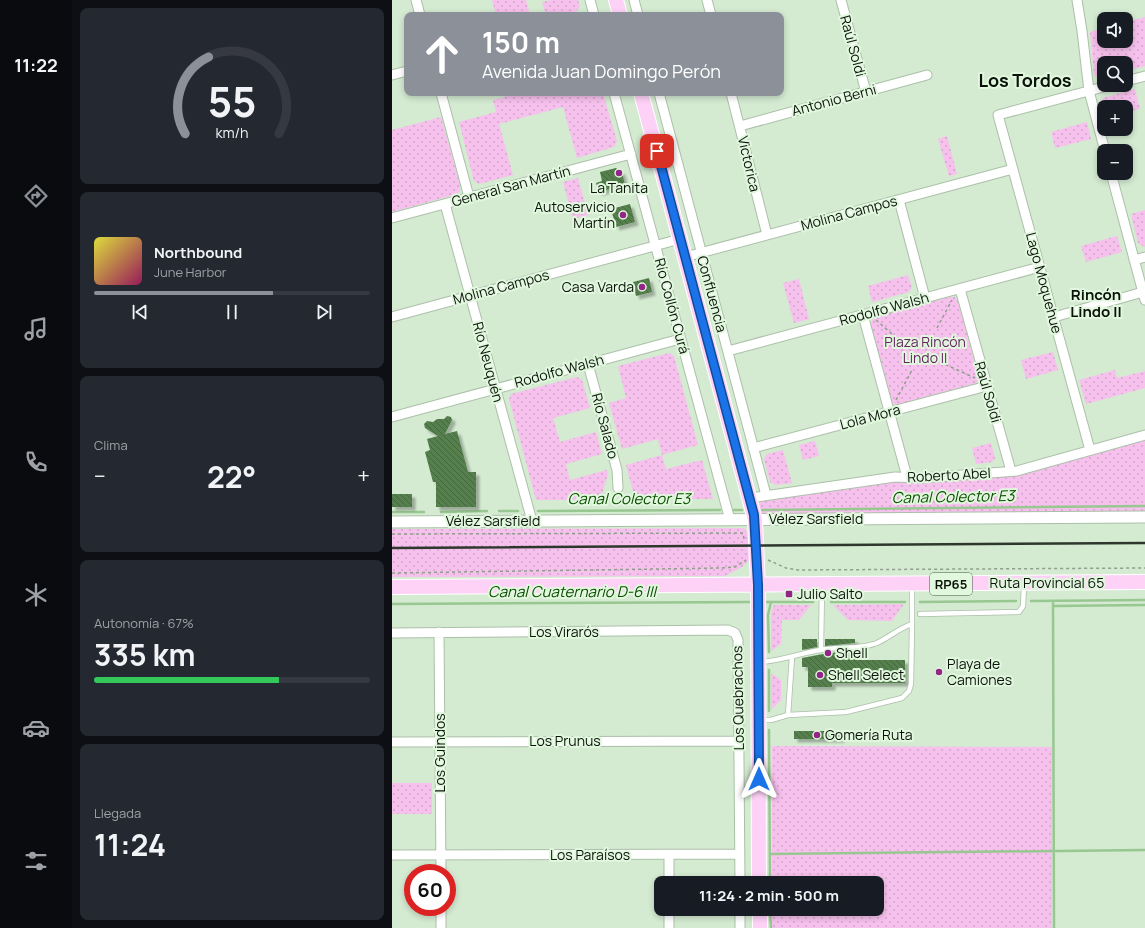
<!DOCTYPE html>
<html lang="es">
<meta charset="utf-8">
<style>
:root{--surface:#171b24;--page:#242831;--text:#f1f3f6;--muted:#9ea1a6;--line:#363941;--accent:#8c9099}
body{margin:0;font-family:Manrope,sans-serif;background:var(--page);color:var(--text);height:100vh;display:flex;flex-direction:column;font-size:15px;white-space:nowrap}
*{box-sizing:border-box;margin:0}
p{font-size:13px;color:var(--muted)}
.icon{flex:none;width:22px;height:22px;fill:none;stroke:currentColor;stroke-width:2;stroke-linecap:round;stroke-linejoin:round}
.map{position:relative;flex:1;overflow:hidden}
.drawer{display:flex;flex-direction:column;gap:8px;padding:8px;background:#0d0f14;width:320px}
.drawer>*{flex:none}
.guide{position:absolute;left:12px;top:12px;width:380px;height:84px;border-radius:8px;box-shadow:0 2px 6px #0003;background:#8c9099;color:#fff;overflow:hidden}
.controls{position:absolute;left:705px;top:12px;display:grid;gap:8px}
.controls a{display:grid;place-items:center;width:36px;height:36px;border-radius:8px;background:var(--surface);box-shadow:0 2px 6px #0003;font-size:20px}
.speed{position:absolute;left:12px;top:864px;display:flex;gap:8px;font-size:20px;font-weight:700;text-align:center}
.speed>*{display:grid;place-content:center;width:52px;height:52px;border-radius:50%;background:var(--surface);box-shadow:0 2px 6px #0003;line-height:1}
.speed .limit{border:6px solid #d22;background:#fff;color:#111}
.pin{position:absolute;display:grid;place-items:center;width:34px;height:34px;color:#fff;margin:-17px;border-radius:8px;box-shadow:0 2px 6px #0006}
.me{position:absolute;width:44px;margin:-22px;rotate:0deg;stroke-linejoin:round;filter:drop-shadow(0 0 3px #0008)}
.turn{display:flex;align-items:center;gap:14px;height:84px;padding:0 12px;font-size:18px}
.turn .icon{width:52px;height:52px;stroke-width:2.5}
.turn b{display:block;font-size:28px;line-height:34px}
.big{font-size:30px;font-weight:700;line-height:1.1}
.drawer .card{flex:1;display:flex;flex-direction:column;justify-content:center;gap:6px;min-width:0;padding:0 14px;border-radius:8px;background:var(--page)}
.drawer .dial{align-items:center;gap:0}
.dial svg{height:104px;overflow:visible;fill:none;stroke:var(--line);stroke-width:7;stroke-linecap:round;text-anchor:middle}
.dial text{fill:var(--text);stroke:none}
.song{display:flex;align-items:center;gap:12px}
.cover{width:48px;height:48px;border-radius:6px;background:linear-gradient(135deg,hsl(60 70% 55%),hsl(330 70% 35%))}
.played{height:4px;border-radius:2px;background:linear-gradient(90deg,var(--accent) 65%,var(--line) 65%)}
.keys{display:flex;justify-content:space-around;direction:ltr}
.heat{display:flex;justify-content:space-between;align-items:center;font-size:22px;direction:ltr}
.charge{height:6px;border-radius:3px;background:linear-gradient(90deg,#34c759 67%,var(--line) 0)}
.trip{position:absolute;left:262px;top:876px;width:230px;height:40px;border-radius:8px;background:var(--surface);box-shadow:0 2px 6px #0003;font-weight:700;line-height:40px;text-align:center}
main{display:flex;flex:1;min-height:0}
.tab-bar{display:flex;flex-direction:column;width:72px;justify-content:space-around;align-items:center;background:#090b0e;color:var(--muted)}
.tab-bar .icon{width:28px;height:28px}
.tab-bar .active{color:var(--accent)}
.tab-bar b{font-size:18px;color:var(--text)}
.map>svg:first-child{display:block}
</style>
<main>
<nav class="tab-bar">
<b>11:22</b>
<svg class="icon active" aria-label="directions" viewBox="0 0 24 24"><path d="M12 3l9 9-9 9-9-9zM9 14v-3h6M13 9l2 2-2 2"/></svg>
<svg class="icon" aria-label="music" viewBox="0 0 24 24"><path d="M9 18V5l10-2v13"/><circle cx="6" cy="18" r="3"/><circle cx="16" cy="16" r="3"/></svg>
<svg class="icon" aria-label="phone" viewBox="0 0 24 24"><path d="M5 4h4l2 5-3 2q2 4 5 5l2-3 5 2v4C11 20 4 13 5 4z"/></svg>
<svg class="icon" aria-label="climate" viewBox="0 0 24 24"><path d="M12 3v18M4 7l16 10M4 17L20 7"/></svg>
<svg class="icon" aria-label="car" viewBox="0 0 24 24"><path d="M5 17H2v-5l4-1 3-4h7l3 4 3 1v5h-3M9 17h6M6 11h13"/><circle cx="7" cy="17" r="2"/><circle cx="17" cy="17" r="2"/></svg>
<svg class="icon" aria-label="filters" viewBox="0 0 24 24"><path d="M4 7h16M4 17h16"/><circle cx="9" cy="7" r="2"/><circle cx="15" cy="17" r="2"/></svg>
</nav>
<section class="drawer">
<div class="card dial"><svg viewBox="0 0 100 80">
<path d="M14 69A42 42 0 1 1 86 69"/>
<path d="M14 69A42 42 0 0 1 32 10" stroke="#8c9099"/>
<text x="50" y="56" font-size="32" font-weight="700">55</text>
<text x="50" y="72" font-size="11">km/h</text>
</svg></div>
<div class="card">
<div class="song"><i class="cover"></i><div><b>Northbound</b><p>June Harbor</p></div></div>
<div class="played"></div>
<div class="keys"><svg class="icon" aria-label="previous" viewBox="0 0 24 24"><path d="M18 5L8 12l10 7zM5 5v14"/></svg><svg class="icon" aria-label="pause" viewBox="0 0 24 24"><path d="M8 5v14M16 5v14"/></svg><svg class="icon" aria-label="next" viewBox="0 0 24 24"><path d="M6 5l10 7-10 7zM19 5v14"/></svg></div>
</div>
<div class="card"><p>Clima</p>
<div class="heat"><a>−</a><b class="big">22°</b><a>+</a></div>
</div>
<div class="card"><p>Autonomía · 67%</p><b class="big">335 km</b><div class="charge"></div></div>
<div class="card"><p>Llegada</p><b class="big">11:24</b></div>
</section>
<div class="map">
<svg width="753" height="928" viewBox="0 0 753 928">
<defs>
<pattern id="grass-dots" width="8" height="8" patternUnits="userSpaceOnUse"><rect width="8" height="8" fill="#f7c1ed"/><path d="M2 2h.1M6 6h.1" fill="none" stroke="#d2a5ca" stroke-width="1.8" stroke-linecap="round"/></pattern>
<pattern id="building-back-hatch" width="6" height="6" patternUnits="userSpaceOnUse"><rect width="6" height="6" fill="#547f4d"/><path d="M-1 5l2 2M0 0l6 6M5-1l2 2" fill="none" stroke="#44673e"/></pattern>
<filter id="shadow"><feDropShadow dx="3.5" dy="3.5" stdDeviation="1" flood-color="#0004"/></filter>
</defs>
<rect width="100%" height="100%" fill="#d4ead1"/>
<path fill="url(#grass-dots)" d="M100,0H134L138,15H104Z
M159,0H186L188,6L185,11L169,15H154L150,2Z
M753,17V66L734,71V63H712V77L707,78L702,75L698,32L712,28V41H734V22Z
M743,89L748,109L734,112V107H712V116L708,103L711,98Z
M112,93H211L225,141L222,147L185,158L171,107L107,124L121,175L87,184L82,181L67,122L104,112L101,100L113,97Z
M49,117L68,185V191L65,194L0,212V130Z
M695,122L699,139L663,148L659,132Z
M555,136L565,174L557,176L546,139Z
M186,178L196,215L181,219L171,182Z
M753,210V247H752L746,243L739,214Z
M725,236L730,252L694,262L689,246Z
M516,275L520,287L517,292L480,302L476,286Z
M407,279L417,319L402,323L391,283Z
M558,297H563L566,301L586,376V381L582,384L503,405L500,401L479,326L480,320L484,316Z
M661,352L666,370L634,379L629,360Z
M277,353L282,356L306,445L270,455L274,469L310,460L321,499H243L234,465L270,455L266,439L230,449L217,403L234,398L226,366Z
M723,370L725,378L753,371V388L694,404L687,380Z
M185,377L190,380L198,408L161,418L168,442L204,432L210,454L174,464L178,480L215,470L216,474L208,500H144L117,399L119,394Z
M753,440V511L373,516L368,513L366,505L369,501L504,481L627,475Z
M423,441L427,456L411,460L407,445Z
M599,443L603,458L600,462L584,464L580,448Z
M391,450L400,483L384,485L378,482L372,459L375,454Z
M352,528L356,533L357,560L350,567L333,576L0,577V529Z
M512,604L500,621L456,620L441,605Z
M382,605H419L407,620H390L389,644L379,651V613Z
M379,673L389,680V700L379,710Z
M380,746L660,747V928H380V909H485V883H380Z
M0,783H40V814H0Z"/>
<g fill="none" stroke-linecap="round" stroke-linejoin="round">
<path stroke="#98c791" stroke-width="2.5" d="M342,510H350
M370,510L753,506
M107,511H126
M146,511L328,510
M0,512H32
M49,512L95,511
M639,601L753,600
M661,601L662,928
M371,602H421
M439,602H513
M528,602L624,601
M0,604L360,602
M661,606L753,605
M377,652L376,615L379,602
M377,670V711
M377,730L378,883
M378,854L753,850
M378,909L379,928"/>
</g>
<path fill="url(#building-back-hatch)" filter="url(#shadow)" d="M224,168L230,172L233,185L207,192L204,183L210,181L208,172Z
M238,204L243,222L224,227L219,209Z
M257,278L260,292L244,296L241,282Z
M55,416L59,417L60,420L53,434L65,431L76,472H84V507H44V482H41L33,452L38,450L35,439L46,436L33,428L32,424L35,421L41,422L45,419H52Z
M0,494H20V507H0Z
M410,639H425V647L410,650Z
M433,639H463V643L433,646Z
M463,651V660H513V683H440V687H416V667H410V658L436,653Z
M402,731H449V739H402Z"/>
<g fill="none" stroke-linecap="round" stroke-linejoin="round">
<defs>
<path id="service" d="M528,614L627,612L631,606L632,585
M520,624V586
M429,649L430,586
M396,715L400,657
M368,720H379L396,715L454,712L510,698L517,691L519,684L520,624C506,629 499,636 487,642C470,650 447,646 429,650C408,653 389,661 368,662"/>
<path id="minor" d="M24,0L28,15
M198,0L202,15
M242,0L246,15
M315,0L319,15
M449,0L474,92
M685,0L690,31L697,91L713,151
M0,75L15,71
M734,81L753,76
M49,93L77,197
M222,93L338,520
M267,93L374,495
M339,93L375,235
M348,126L535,75
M719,173L753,300
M507,200L533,298
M53,204L140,521
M0,218L239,154
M293,257L621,169
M742,260L753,257
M568,289L619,471
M471,315L515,477
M0,317L288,239
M662,317L751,292
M336,351L648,267
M196,364L225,470L226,488
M0,417L288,339
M361,448L595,386
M698,450L606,115L719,85
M358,498L503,477L530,478L625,471L753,435
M47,632L49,873
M0,633L336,630L343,633L346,640L348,883
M0,742L346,741
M0,855L347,854
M277,855V883
M49,907V928
M277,909V928
M348,909V928"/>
<path id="tertiary" d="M0,522L753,517"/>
<path id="primary" d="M224,0L228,15
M249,93L363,520L366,585L367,883
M0,587L753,582
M368,909V928"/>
</defs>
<use href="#service" stroke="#abc0a8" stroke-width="6"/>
<use href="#minor" stroke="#abc0a8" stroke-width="11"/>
<use href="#tertiary" stroke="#abc0a8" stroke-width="13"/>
<use href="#primary" stroke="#fff" stroke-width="16"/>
<path stroke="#8e9f8b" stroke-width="1.5" stroke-dasharray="3 3" stroke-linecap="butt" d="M484,320L508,341
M545,328L560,300
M548,362L583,378
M504,400L520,370
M0,534L351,533L352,539
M376,560L394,568L406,570L753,568
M0,573L329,568L343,567L354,560"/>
<use href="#service" stroke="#fff" stroke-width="4.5"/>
<use href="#minor" stroke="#fff" stroke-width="9"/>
<use href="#tertiary" stroke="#fff" stroke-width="11"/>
<use href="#primary" stroke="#fed2f7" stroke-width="14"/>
<path stroke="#2d372c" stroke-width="2.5" d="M0,548L753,543"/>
</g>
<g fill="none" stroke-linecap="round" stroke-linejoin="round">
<defs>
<path id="route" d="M265,151L362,515L366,585L367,779"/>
</defs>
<use href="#route" stroke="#114b97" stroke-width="10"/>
<use href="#route" stroke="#1a73e8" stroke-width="7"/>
</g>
<g fill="#922587" stroke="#e1f8de" stroke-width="1.5">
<circle cx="227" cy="173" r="4"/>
<circle cx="231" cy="215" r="4"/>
<circle cx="250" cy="287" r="4"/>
<rect x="393" y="590" width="8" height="8" rx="2"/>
<circle cx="436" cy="653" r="4"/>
<circle cx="547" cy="672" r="4"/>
<circle cx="428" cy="675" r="4"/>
<circle cx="425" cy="735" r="4"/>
</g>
<g text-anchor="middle" stroke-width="4" stroke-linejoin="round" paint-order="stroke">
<rect fill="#e1f8de" stroke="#4a5749" stroke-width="1" x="538" y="573" width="42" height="22" rx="3"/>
<g font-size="13" font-weight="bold" fill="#0a1209">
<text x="559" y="589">RP65</text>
</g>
<g font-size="14" fill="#0a1209" stroke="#e1f8de">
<text transform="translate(461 46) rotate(75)" y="5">Raúl Soldi</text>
<text transform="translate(442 100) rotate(-15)" y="5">Antonio Berni</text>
<text transform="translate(357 164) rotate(77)" y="5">Victorica</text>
<text transform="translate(119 186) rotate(-15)" y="5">General San Martín</text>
<text transform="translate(457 213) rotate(-15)" y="5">Molina Campos</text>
<text transform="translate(652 283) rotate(75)" y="5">Lago Moquehue</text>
<text transform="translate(109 287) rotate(-15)" y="5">Molina Campos</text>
<text transform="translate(320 294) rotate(75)" y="5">Confluencia</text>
<text transform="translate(280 306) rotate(75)" y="5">Río Collón Curá</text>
<text transform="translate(492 309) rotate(-15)" y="5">Rodolfo Walsh</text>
<text transform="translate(96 362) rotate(75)" y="5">Río Neuquén</text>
<text transform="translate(167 371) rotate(-15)" y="5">Rodolfo Walsh</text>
<text transform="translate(596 392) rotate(74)" y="5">Raúl Soldi</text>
<text transform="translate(478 417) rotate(-15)" y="5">Lola Mora</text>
<text transform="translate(213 426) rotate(75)" y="5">Río Salado</text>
<text transform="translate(557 475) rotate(-3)" y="5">Roberto Abel</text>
<text x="424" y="524">Vélez Sarsfield</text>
<text x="101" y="526">Vélez Sarsfield</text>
<text x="655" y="588">Ruta Provincial 65</text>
<text x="172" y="637">Los Virarós</text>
<text transform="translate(346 698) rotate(-91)" y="5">Los Quebrachos</text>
<text x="173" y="746">Los Prunus</text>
<text transform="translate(48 753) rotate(-90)" y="5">Los Guindos</text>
<text x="198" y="860">Los Paraísos</text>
</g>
<g font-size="14" fill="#0a1209" stroke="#e1f8de" text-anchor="start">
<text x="227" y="193" text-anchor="middle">La Tanita</text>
<text x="223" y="212" text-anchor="end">Autoservicio<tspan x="223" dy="16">Martín</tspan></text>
<text x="242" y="292" text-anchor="end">Casa Varda</text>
<text x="405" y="599">Julio Salto</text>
<text x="444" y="658">Shell</text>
<text x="555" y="669">Playa de<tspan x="555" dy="16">Camiones</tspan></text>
<text x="436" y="680">Shell Select</text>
<text x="433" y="740">Gomería Ruta</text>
</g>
<g font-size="14" fill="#65245e" stroke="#e1f8de">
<text x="533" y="347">Plaza Rincón<tspan x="533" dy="16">Lindo II</tspan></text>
</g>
<g font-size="15" font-weight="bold" fill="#0a1209" stroke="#e1f8de">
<text x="704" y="300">Rincón<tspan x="704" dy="17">Lindo II</tspan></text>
</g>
<g font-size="15" font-style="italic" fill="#0c4d02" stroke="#e1f8de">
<text transform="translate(561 497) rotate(-1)" y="5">Canal Colector E3</text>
<text x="237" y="504">Canal Colector E3</text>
<text x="180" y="597">Canal Cuaternario D-6 III</text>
</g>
<g font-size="18" font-weight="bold" fill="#0a1209" stroke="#e1f8de">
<text x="633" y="87">Los Tordos</text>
</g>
</g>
</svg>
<div class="controls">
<a><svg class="icon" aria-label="sound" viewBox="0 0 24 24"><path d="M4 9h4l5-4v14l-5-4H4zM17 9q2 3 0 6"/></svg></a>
<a><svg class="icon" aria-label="search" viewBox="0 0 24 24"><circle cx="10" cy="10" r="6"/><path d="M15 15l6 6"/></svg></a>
<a>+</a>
<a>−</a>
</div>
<div class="speed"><div class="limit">60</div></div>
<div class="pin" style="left:265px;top:151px;background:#d93025"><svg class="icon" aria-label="arrive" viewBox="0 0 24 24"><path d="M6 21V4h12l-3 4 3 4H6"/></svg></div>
<svg class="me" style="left:367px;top:779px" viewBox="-20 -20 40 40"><path d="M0-17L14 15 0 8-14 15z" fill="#1a73e8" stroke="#fff" stroke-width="4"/></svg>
<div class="trip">11:24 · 2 min · 500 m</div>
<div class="guide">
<div class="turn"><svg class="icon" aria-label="ahead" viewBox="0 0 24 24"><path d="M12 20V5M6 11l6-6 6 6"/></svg><div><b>150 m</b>Avenida Juan Domingo Perón</div></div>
</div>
</div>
</main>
